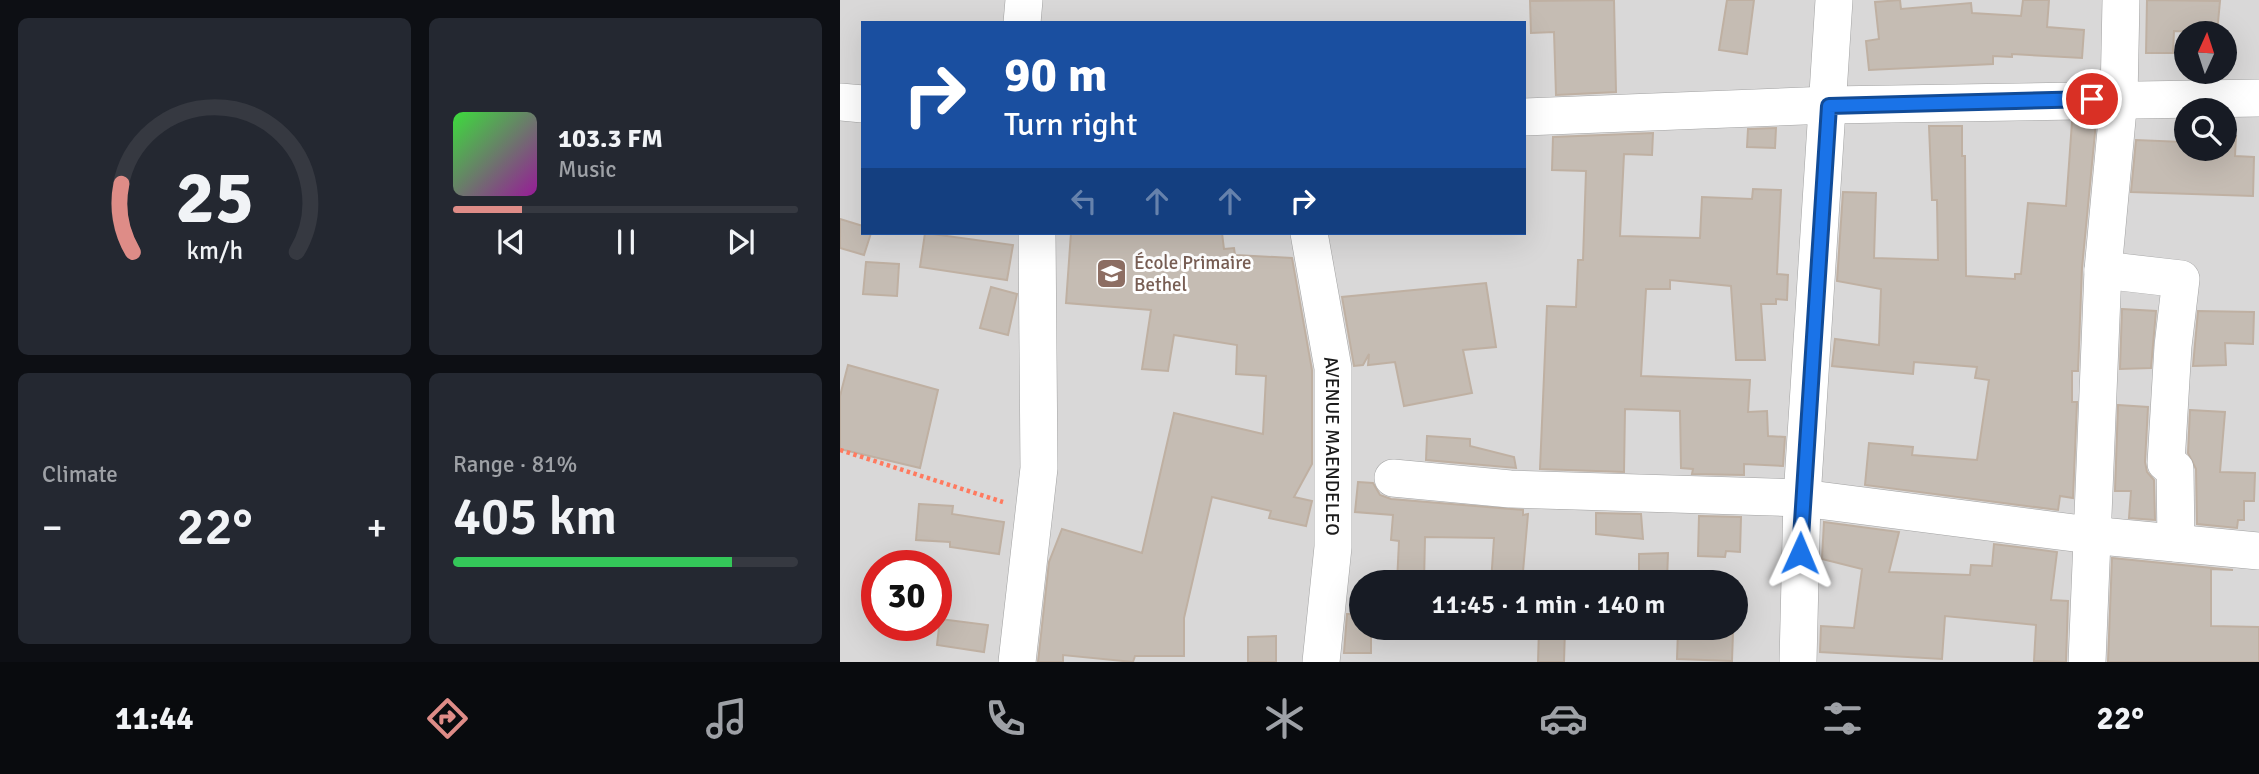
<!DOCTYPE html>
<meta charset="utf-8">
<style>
:root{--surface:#171b24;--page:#242831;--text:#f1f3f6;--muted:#9ea1a6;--line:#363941;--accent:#de8c87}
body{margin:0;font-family:Signika,sans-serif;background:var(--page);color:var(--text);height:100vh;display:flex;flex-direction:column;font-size:26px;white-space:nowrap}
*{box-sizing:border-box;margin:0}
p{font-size:23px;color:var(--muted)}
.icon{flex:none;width:38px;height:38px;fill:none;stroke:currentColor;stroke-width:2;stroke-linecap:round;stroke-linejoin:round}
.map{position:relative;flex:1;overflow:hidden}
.panel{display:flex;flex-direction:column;gap:18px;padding:18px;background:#0d0f14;width:840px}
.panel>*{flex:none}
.banner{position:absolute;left:21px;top:21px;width:665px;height:214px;border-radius:0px;box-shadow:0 7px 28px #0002;background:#1a4fa0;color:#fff;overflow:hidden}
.needle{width:46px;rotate:3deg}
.fabs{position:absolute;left:1334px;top:21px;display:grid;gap:14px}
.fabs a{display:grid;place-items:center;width:63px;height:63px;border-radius:50%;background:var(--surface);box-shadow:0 7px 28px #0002;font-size:35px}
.speed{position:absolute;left:21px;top:550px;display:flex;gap:14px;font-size:35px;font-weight:700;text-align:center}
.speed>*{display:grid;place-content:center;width:91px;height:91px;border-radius:50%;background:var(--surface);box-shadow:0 7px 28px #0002;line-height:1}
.speed .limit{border:10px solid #d22;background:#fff;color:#111}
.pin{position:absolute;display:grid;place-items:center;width:60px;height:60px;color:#fff;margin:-30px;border:4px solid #fff;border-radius:50%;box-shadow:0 2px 7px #0007}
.me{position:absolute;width:77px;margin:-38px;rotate:1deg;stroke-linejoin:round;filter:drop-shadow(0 0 5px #0008)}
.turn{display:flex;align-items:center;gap:24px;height:147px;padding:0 28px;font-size:32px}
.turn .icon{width:91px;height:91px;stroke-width:2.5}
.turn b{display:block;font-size:49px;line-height:60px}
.lanes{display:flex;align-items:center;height:66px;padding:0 28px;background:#0003;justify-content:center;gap:35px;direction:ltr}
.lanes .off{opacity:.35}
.big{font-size:52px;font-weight:600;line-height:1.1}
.panel .tile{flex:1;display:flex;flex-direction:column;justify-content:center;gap:10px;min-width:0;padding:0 24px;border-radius:10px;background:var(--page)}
.panel .dial{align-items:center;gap:0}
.dial svg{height:182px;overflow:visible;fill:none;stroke:var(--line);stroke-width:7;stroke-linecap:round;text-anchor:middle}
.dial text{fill:var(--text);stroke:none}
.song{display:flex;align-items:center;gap:21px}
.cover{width:84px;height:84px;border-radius:10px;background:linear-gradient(135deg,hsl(120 70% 55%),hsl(300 70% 35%))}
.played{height:7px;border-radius:4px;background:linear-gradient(90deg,var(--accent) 20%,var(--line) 20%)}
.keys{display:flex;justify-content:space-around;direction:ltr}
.heat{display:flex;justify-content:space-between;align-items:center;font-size:38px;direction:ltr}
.charge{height:10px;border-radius:5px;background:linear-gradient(90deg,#34c759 81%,var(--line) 0)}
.panel .tiles{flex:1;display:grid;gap:18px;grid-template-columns:repeat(2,1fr)}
.trip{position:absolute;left:509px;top:570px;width:399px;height:70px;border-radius:35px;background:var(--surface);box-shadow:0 7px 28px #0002;font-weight:600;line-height:70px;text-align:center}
.tabs{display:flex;height:112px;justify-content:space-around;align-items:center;background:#090b0e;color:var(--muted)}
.tabs .icon{width:49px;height:49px}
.tabs .active{color:var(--accent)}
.tabs b{font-size:32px;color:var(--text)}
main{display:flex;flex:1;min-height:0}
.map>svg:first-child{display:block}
</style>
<main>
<section class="panel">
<div class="tiles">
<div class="tile dial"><svg viewBox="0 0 100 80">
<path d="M14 69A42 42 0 1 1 86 69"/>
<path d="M14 69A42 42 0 0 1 9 39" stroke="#de8c87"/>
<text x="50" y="56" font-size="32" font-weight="700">25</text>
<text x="50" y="72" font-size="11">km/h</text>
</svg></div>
<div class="tile">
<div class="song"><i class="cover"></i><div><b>103.3 FM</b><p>Music</p></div></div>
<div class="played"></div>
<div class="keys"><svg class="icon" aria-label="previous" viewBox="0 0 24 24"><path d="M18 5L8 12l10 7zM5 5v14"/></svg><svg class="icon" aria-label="pause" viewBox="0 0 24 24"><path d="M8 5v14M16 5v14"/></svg><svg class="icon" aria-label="next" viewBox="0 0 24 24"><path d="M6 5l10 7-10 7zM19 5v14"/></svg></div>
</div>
<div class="tile"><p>Climate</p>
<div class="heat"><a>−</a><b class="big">22°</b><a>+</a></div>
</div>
<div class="tile"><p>Range · 81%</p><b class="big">405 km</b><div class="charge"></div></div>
</div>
</section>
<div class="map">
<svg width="1419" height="662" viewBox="0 0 1419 662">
<rect width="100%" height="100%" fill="#ede9df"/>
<path fill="#d9d8d8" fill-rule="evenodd" d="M0,0H1419V662H0ZM23,23H684V233H23ZM1346,33H1384V72H1346ZM1346,110H1384V149H1346ZM37,565H96V625H37ZM522,583H896V628H522Z"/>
<path fill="#c5bcb3" stroke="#bfb0a2" stroke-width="2" d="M774,0L776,92L716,95L714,32L691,33L690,1Z
M887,0H914L907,54L879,50Z
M1060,0L1061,9L1131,3L1132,13L1181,16L1183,0H1209L1207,27L1244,30L1242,58L1172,54V57L1153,56V64L1029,70L1026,41L1039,39L1035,2Z
M1307,0L1380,1L1377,33L1334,31L1333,53H1306Z
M1232,122H1256L1242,268L1238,371H1232V402H1237L1233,498L1220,496L1218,510L1025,485L1029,443L1073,447L1072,455L1137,460L1149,380L1135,378L1137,367L1074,362L1073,374L992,366L995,339L1039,345L1041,289L997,281L1003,192L1036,193L1034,258L1098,260L1097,200H1092L1089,126H1122V156H1125L1126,276L1175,279V274H1181L1188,203L1226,206Z
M936,128L935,148L907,147L908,129Z
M813,133L812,155L784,154L780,236L860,238L862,197L912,199L913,189L941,190L937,274L948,275L947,300L936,299V304H921L925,360H896L891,286L830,280V289H806L801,376L910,380L908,412L927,411L928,436L945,437L943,466L904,464V475L852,474L853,469L841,468L840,411L785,409L784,472L700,469L707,306L736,307L738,260H743L746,171L712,170L713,137Z
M1343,134H1346V149H1384V136H1396L1395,156L1414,157L1413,196L1291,192L1296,140L1343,142Z
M0,219L23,226V233H31L24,255L0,248Z
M85,233L173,245L167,280L80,267Z
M231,233H382L384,249L394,248L395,255L452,258L472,370V464L454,497L472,501L466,526L429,518L431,511L372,497L344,618V656H295L293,662L223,655V662H198L209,562L222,529L302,553L334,413L423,434L426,376L396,374L397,345L334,335L328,371L302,369L311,310L226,303Z
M26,262L59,264L57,296L23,294Z
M646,283L656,347L623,350L632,393L564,406L555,362L528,365L529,354L523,365L514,366L502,297Z
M151,287L177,294L168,335L140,328Z
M1282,309L1316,311L1311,368L1280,369Z
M1358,311L1414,312L1413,344L1385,343L1386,365L1353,366Z
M8,365L98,390L80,468L0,449V396Z
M1278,405L1308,407L1305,462L1307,472L1314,480L1315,520L1289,518L1291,491H1275Z
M1350,410L1385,412L1380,472L1415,473L1414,501H1404V520H1398L1397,528L1357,524L1356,469L1348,453Z
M587,436L630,439V446L674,457L676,468L586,460Z
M518,482L533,483L540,495L551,499L683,510V515L688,514L682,583H651L654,538L585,537L584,583H557L559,541L551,540L553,515L515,512Z
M79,504L113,506L112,514L164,522L159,554L110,547V542L76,540Z
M756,513L801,514L803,539L756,534Z
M859,516L901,517L900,552L886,551L885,557L858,556Z
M984,522L1059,532L1049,572L1130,575L1131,565L1152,566L1154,544L1217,552L1211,600L1228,601L1226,662L1194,661L1196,625L1105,616L1102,659L980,652L981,626L1014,628L1022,569L982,559Z
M828,553L827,581L799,580V554Z
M1272,558L1393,570L1371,569V626L1419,627V662H1268Z
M507,614H522V628H531V653H504Z
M100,619L148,625L144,652L97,645Z
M699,628H725L724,662H698Z
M838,630L893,632L892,661L837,659Z
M436,636V662H408V637Z"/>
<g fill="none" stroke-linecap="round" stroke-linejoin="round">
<defs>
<g id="minor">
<path d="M182,23L184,0"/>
<path d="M0,102L23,104"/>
<path d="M684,117L989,105L1419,98"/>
<path id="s1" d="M469,233L493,368V547L481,662"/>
<path d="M1263,270L1341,279L1333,346L1326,463L1335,469L1336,543"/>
<path d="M553,478L670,489L962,498L1250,535L1419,551"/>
<path d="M177,662L199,468L197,233"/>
<path d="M958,662L962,498L994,0"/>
<path d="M1247,662L1263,270L1279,98L1281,0"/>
</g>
</defs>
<use href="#minor" stroke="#a2a2a2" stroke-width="38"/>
<path stroke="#ff7a5f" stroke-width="4.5" stroke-dasharray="3.5 3.5" stroke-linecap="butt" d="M0,450L163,502"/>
<use href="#minor" stroke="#fff" stroke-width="37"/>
</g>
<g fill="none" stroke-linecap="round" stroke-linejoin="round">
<defs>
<path id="route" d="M960,553L989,106L1252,99"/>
</defs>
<use href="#route" stroke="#114b97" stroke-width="18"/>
<use href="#route" stroke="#1a73e8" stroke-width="12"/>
</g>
<defs>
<symbol id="school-square" viewBox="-11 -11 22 22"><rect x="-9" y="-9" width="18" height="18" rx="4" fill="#8d6e63" stroke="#fff"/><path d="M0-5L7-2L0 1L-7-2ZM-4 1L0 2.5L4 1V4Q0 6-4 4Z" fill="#fff"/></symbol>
</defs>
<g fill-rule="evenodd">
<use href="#school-square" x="254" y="256" width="35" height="35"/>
</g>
<g text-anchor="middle" stroke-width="6" stroke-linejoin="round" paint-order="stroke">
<g font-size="19" fill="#785e54" stroke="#fff" text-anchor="start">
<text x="294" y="269">École Primaire<tspan x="294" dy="22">Bethel</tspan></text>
</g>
<g font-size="19" fill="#1b1b1b" stroke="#fff">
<text dy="7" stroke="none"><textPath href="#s1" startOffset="215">AVENUE MAENDELEO</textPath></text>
</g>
</g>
</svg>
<div class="fabs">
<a><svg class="needle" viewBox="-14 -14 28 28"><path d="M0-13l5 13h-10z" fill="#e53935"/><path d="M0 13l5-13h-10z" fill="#9ea1a6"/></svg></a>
<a><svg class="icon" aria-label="search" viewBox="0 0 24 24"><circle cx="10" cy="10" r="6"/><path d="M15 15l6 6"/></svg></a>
</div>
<div class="speed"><div class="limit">30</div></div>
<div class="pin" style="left:1252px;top:99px;background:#d93025"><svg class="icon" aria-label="arrive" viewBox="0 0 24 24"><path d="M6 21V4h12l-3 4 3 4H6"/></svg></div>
<svg class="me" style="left:960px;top:553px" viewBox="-20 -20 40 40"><path d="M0-17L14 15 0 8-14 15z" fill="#1a73e8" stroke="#fff" stroke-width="4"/></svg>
<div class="trip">11:45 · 1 min · 140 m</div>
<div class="banner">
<div class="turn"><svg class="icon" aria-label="right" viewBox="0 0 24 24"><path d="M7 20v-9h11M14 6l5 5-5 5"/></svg><div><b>90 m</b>Turn right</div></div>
<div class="lanes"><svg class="icon off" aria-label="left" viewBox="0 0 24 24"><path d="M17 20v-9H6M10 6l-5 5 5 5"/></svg><svg class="icon off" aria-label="ahead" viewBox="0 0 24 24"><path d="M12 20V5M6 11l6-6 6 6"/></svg><svg class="icon off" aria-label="ahead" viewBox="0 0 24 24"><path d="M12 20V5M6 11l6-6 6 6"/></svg><svg class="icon" aria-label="right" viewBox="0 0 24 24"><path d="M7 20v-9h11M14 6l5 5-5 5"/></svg></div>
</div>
</div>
</main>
<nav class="tabs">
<b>11:44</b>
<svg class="icon active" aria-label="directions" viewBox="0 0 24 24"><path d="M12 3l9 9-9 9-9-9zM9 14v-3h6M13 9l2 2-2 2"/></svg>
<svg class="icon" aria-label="music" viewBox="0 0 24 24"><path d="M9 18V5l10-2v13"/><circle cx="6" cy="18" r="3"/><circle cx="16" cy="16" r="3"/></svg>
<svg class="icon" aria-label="phone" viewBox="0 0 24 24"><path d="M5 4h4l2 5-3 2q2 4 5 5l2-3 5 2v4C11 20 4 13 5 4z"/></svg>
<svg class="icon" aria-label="climate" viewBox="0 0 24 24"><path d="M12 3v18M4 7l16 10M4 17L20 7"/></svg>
<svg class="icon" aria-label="car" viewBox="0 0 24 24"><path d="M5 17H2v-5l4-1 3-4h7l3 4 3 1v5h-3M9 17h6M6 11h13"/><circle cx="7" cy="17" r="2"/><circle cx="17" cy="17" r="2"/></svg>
<svg class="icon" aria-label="filters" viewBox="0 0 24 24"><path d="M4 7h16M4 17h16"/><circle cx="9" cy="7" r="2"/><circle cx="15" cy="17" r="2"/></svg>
<b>22°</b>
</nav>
